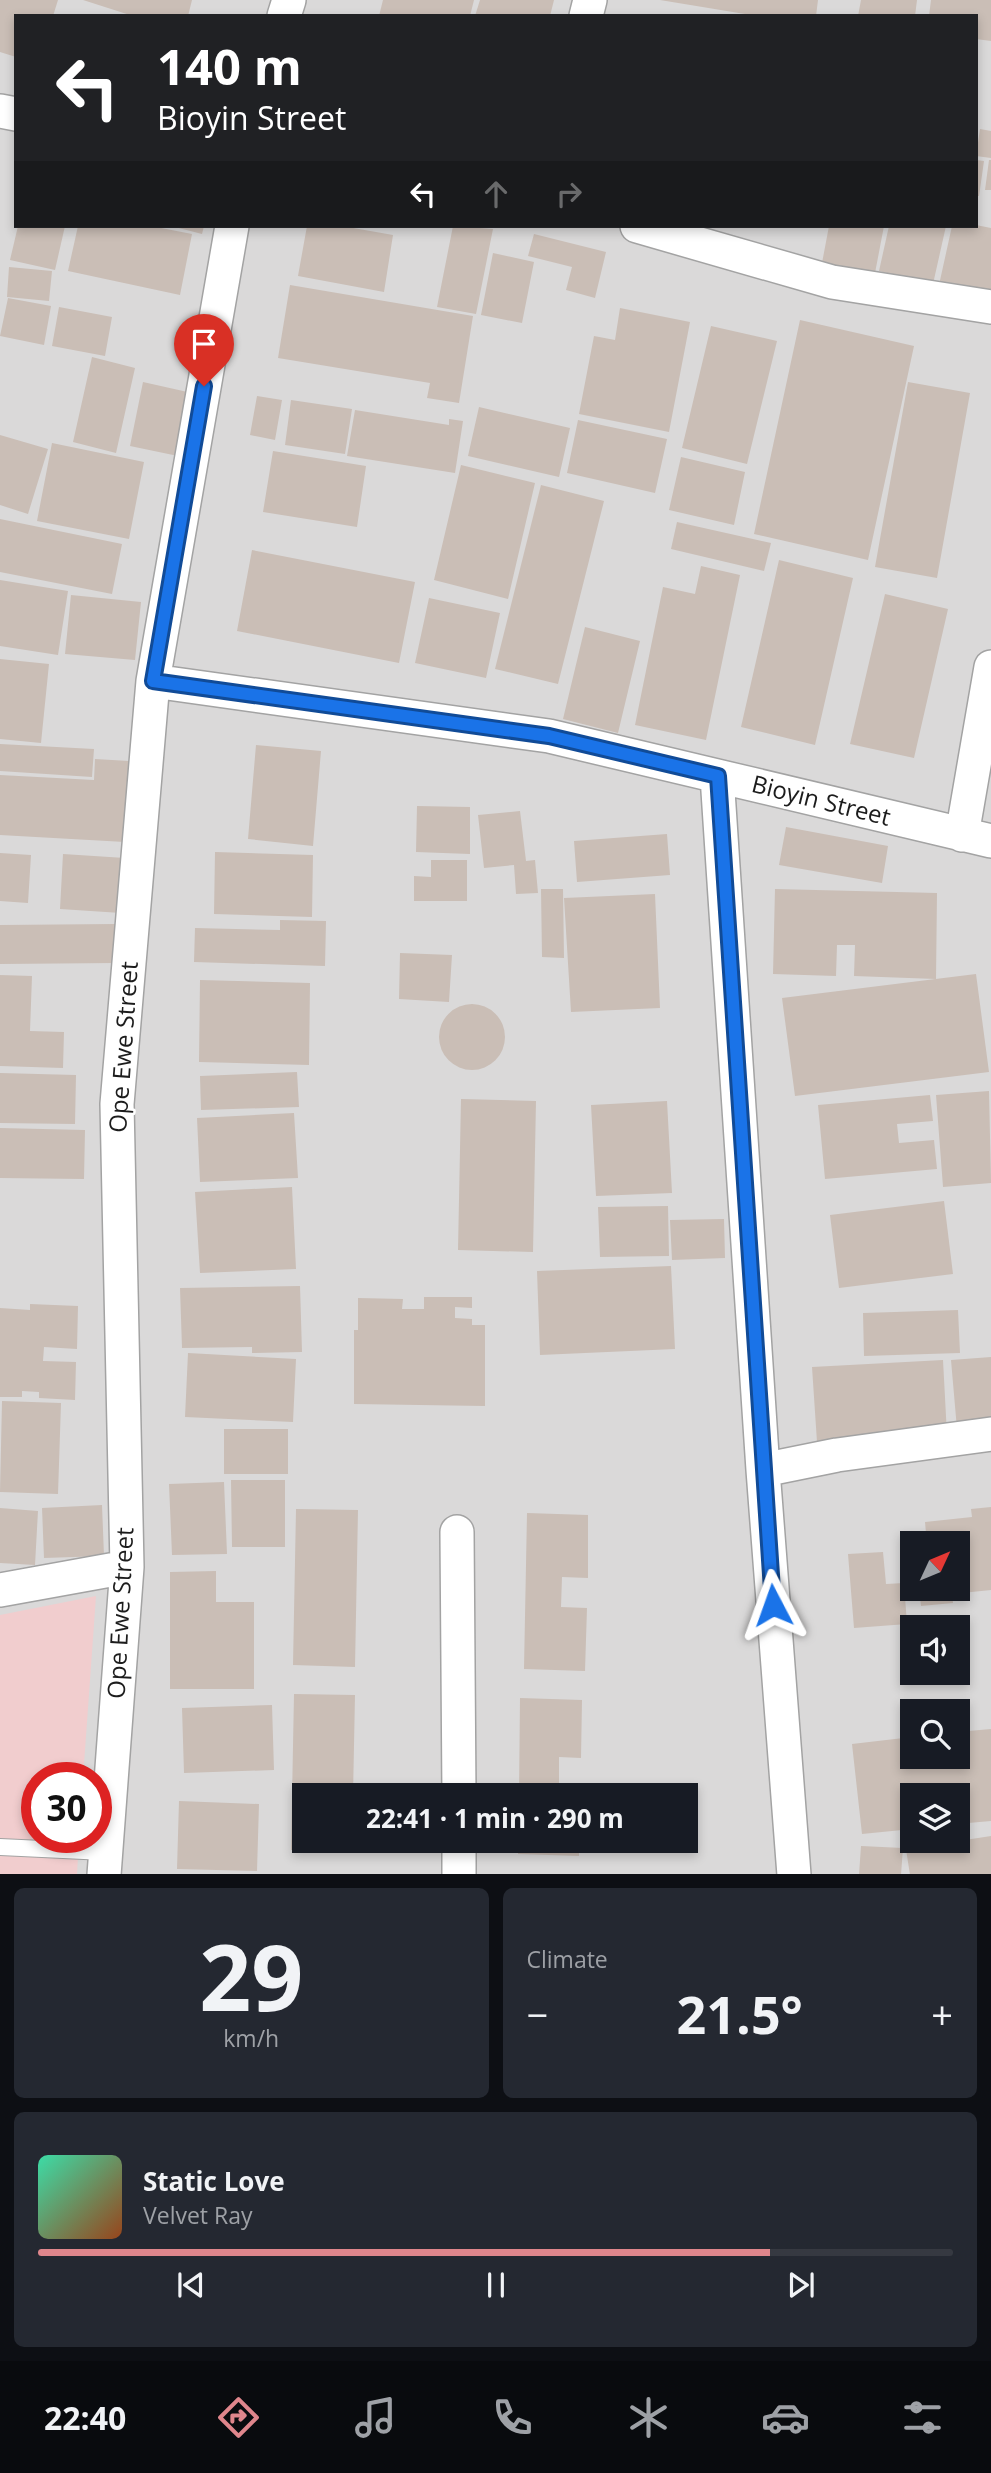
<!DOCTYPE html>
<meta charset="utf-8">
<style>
:root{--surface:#171b24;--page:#242831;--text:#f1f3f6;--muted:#9ea1a6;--line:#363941;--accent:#df868c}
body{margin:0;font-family:"Open Sans",sans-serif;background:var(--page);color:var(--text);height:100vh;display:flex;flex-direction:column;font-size:26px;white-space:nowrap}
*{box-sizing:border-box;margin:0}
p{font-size:23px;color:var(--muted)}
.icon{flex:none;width:38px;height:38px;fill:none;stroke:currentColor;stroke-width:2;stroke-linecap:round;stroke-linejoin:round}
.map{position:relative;height:1874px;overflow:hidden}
.sheet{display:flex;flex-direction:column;gap:14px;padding:14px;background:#0d0f14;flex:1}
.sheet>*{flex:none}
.hud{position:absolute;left:14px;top:14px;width:964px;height:214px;border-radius:0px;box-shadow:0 4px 10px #0003;background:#202124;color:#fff;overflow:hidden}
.needle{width:46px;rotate:46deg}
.fabs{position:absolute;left:900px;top:1531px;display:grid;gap:14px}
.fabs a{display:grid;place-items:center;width:70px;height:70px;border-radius:0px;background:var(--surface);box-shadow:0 4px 10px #0003;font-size:35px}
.speed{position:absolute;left:21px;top:1762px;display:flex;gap:14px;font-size:35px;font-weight:700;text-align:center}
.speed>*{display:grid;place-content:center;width:91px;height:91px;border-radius:50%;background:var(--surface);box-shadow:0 4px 10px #0003;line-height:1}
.speed .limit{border:10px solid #d22;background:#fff;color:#111}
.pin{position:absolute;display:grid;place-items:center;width:60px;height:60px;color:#fff;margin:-72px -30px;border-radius:50% 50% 50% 0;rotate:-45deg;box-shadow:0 0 7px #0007}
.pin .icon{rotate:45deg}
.me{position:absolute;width:77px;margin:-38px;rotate:356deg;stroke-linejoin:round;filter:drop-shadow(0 0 5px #0008)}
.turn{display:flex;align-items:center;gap:24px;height:147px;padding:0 28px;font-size:32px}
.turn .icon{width:91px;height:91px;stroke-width:2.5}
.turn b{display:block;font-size:49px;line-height:60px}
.lanes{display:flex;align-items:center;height:66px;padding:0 28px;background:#0003;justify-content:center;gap:35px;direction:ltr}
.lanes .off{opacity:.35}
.big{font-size:52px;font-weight:700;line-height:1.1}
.sheet .tile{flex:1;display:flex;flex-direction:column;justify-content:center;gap:10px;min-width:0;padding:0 24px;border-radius:10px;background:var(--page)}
.sheet .dial{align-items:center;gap:0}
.dial b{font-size:91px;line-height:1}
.song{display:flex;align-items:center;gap:21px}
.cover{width:84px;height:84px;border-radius:10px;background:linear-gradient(135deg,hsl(160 70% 55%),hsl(20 70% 35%))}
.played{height:7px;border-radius:4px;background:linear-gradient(90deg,var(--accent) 80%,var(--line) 80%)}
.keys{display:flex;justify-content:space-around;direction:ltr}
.heat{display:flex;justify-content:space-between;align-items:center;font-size:38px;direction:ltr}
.sheet .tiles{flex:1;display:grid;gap:14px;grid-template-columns:1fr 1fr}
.tile:last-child{grid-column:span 2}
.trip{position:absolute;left:292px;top:1783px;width:406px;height:70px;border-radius:0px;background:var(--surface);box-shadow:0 4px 10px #0003;font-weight:700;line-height:70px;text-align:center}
.menu{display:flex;height:112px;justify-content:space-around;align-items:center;background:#090b0e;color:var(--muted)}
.menu .icon{width:49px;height:49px}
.menu .on{color:var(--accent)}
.menu b{font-size:32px;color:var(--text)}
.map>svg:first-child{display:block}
</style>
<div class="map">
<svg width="991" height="1875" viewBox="0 0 991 1875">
<rect width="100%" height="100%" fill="#eee9e0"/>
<path fill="#dad9d9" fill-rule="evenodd" d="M0,0H991V1874L0,1875ZM16,16H976V226H16ZM912,1544H957V1589H912ZM912,1628H957V1673H912ZM912,1712H957V1757H912ZM37,1778H96V1838H37ZM304,1796H686V1841H304ZM912,1796H957V1841H912Z"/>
<path fill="#f1cdce" d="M96,1596L83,1778H37V1838H79L77,1874L0,1875V1615Z"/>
<path fill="#cabeb6" d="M0,0H58L53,16H16V57L0,52Z
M83,0H192L188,16H133Z
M383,0H474L470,16H379Z
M480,0H554L550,16H475Z
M660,0H818L816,16H757Z
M861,0H917L915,16H858Z
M931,0H991V41L976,39V16H929Z
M980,129L991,131V158L976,156Z
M976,160L984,161L979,196H976Z
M989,160H991V190H985Z
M976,225L991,228V296L939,285L952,226Z
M18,226H65L55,270L10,260Z
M78,226H151L192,234L180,295L68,271Z
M171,226H204L202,234Z
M307,226H342L393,235L384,292L298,276Z
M453,226L493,229L476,314L437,307Z
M829,226H884L875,273L822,263Z
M889,226H946L933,284L879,271Z
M534,234L606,252L595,298L566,290L572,267L528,256Z
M493,253L534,262L522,323L481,315Z
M9,267L52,271L49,301L7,297Z
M290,285L473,316L459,403L427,398L430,383L278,358Z
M8,298L51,306L44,345L0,336Z
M59,307L112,317L105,356L52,346Z
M620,308L690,322L669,432L579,414L594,336L615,340Z
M800,320L914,346L868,560L754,534Z
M711,326L777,341L747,464L682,448Z
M92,357L135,368L116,453L73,442Z
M143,382L192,393L178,456L130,446Z
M908,382L970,393L937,578L875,567Z
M257,396L282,400L275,440L250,435Z
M291,400L352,409L345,454L285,445Z
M479,407L570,428L559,477L468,456Z
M355,410L449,425V419L463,421L455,473L347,456Z
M578,420L667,439L655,493L567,473Z
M0,435L48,449L28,514L0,505Z
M52,443L144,462L129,539L37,521Z
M273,451L366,466L357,527L263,512Z
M681,457L745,472L734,525L669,510Z
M461,465L535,483L508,599L434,580Z
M541,485L604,501L558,684L495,669Z
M0,519L122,544L112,594L0,572Z
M677,522L771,543L764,571L671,549Z
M252,550L415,582L399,663L237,631Z
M779,560L853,578L815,745L741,727Z
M701,566L740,575L706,740L635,725L663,587L695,594Z
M0,580L68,591L58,655L0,646Z
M885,594L948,609L914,758L850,744Z
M71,595L141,602L135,660L65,654Z
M429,598L500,613L486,678L415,663Z
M585,627L640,641L618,733L563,719Z
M0,659L49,664L41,743L0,739Z
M0,744L94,749L92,777L0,771Z
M256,745L321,751L313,846L248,839Z
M95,759L129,761L125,842L0,835V775L94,780Z
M417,806L470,807V854L416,852Z
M520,811L526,861L535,860L538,893L516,894L514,865L484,868L478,815Z
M786,827L888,846L882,883L779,865Z
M667,834L670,875L577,882L574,841Z
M215,852L313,855L312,917L214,914Z
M0,853L31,855L28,903L0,901Z
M63,854L125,858L121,913L60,909Z
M431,860H467V901H414V876L431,877Z
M541,889H563L564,958L542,957Z
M775,889L937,893L936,979L854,976L855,945H837L836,976L773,974Z
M655,894L660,1008L571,1012L564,898Z
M280,920L326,921L325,966L194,962L195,928L280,930Z
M115,924L116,963L0,964V925Z
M400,953L452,955L449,1002L399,999Z
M976,974L989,1072L795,1096L782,998Z
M0,975L32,976L30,1031L64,1032L63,1068L0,1066Z
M200,980L310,983L309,1065L199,1062Z
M439 1037a33 33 0 1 1 66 0a33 33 0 1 1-66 0Z
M297,1072L299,1107L201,1110L200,1076Z
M0,1073L76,1075L75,1124L0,1123Z
M989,1091L991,1183L943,1187L936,1095Z
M930,1095L933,1121L897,1124L899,1143L934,1140L937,1169L825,1179L818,1105Z
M461,1099L536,1101L533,1252L458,1250Z
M667,1101L672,1193L596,1196L591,1105Z
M294,1113L298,1178L200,1182L197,1118Z
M0,1128L85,1130L84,1179L0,1178Z
M292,1187L296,1269L200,1273L195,1192Z
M944,1201L953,1274L839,1288L830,1215Z
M668,1206L669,1256L600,1257L598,1207Z
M724,1219L725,1258L672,1260L670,1220Z
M671,1266L675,1349L540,1355L537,1271Z
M300,1286L302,1352L252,1353V1347L182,1348L180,1288Z
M424,1297H472V1308L455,1307V1318L472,1319V1325H485V1406L354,1404V1330H358V1298L403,1299L402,1309H424Z
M30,1304L78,1306L77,1349L44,1347L43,1361L76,1362L75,1400L39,1398V1392L22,1391V1397H0V1308L30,1310Z
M958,1310L960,1353L864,1356L863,1313Z
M188,1353L296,1359L293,1422L185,1417Z
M991,1357V1427L957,1429L951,1360Z
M943,1360L947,1435L817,1442L812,1367Z
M2,1401L61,1403L58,1494L0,1492Z
M224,1429H288V1474H224Z
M231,1480H285V1547H232Z
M224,1482L227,1554L172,1555L169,1484Z
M102,1505L104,1556L44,1558L42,1508Z
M991,1507V1590L952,1594L953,1603L921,1606L919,1589H957V1544H927L925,1522L972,1517L971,1509Z
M0,1508L38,1511L35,1565L0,1563Z
M296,1509L358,1510L355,1667L293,1665Z
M527,1513L588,1515V1578L562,1577L561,1607L587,1608L585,1671L524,1669Z
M883,1552L886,1584L904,1583L907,1624L854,1628L848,1554Z
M216,1571V1602H254V1689H170V1572Z
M294,1694L355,1695L353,1796H304V1841H353L352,1851L291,1850Z
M520,1698L582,1700L581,1758L559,1757V1789L581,1790L580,1796H519Z
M272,1705L274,1770L184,1773L182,1708Z
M991,1729V1821L957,1824V1796H912V1829L862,1834L852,1744L912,1737V1757H957V1732Z
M179,1801L259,1804L257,1871L177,1869Z
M991,1836V1875H910L906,1849Z
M518,1841H579V1856L518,1854Z
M861,1846L903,1848L901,1875H859Z"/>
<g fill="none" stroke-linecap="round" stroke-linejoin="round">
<defs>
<path id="service" d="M0,1847L105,1852"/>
<path id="minor" d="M284,16L289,0
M586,16L590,0
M0,111L16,114
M637,226L832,282L991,307
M153,681L549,736L991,841
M717,776L763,1470L794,1875
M962,835L991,667
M763,1470L837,1455L991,1434
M457,1532L459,1796
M0,1590L127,1567
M459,1841V1875
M104,1875L127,1567L117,1104L153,681L232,226"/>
</defs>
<use href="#service" stroke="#a3a3a3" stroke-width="18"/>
<use href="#minor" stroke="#a3a3a3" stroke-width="36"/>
<use href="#service" stroke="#fff" stroke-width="16"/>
<use href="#minor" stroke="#fff" stroke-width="33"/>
</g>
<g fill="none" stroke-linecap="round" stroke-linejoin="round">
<defs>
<path id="route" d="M204,386L153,681L549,736L718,776L773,1605"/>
</defs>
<use href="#route" stroke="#114b97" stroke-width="18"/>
<use href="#route" stroke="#1a73e8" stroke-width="12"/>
</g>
<g text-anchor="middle" stroke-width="5" stroke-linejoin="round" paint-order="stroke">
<g font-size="24" fill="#1c1c1c" stroke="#fff">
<text transform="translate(821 801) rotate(14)" y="8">Bioyin Street</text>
<text transform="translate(124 1047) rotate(-86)" y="8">Ope Ewe Street</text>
<text transform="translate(121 1613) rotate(-87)" y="8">Ope Ewe Street</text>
</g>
</g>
</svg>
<div class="fabs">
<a><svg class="needle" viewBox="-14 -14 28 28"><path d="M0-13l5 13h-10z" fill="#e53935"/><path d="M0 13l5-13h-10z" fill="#9ea1a6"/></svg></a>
<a><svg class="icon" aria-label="sound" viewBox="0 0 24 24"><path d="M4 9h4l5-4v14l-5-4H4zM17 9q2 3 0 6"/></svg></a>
<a><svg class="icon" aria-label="search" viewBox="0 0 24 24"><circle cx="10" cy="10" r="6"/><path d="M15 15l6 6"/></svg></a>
<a><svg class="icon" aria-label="layers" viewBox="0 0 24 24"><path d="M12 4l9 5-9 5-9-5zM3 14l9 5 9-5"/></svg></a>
</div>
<div class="speed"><div class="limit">30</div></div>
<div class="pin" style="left:204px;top:386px;background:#d93025"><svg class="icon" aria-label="arrive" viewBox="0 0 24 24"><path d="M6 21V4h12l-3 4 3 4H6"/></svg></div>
<svg class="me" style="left:773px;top:1605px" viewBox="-20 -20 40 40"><path d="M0-17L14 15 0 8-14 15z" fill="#1a73e8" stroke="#fff" stroke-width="4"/></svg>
<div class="trip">22:41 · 1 min · 290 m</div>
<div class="hud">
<div class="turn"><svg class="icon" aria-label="left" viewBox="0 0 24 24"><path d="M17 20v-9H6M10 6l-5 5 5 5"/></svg><div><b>140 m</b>Bioyin Street</div></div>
<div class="lanes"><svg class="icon" aria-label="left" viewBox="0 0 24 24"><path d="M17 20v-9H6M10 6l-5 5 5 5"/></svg><svg class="icon off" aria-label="ahead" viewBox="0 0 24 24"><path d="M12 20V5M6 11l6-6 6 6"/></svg><svg class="icon off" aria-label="right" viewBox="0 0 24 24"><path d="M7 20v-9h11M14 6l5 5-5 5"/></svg></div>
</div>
</div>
<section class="sheet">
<div class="tiles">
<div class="tile dial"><b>29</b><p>km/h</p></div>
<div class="tile"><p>Climate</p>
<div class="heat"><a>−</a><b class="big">21.5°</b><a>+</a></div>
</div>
<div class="tile">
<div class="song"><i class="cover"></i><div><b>Static Love</b><p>Velvet Ray</p></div></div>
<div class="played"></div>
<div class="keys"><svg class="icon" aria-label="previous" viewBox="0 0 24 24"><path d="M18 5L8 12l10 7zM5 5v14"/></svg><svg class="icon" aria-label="pause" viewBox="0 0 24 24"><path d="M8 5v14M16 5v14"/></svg><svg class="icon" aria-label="next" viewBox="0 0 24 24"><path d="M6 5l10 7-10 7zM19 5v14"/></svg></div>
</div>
</div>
</section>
<nav class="menu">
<b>22:40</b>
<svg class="icon on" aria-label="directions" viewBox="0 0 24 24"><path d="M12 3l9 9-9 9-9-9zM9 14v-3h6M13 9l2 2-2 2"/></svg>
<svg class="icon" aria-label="music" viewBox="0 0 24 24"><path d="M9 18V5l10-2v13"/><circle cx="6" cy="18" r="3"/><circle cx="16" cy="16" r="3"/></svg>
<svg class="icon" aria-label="phone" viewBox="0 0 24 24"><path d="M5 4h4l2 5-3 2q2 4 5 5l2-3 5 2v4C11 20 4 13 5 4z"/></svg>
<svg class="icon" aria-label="climate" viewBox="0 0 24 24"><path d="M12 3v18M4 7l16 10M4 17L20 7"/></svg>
<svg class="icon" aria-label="car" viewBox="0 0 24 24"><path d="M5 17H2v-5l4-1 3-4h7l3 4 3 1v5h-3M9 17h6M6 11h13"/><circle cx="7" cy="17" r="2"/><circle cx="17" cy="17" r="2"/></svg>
<svg class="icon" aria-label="filters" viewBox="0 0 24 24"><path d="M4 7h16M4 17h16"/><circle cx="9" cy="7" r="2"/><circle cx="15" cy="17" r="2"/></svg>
</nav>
